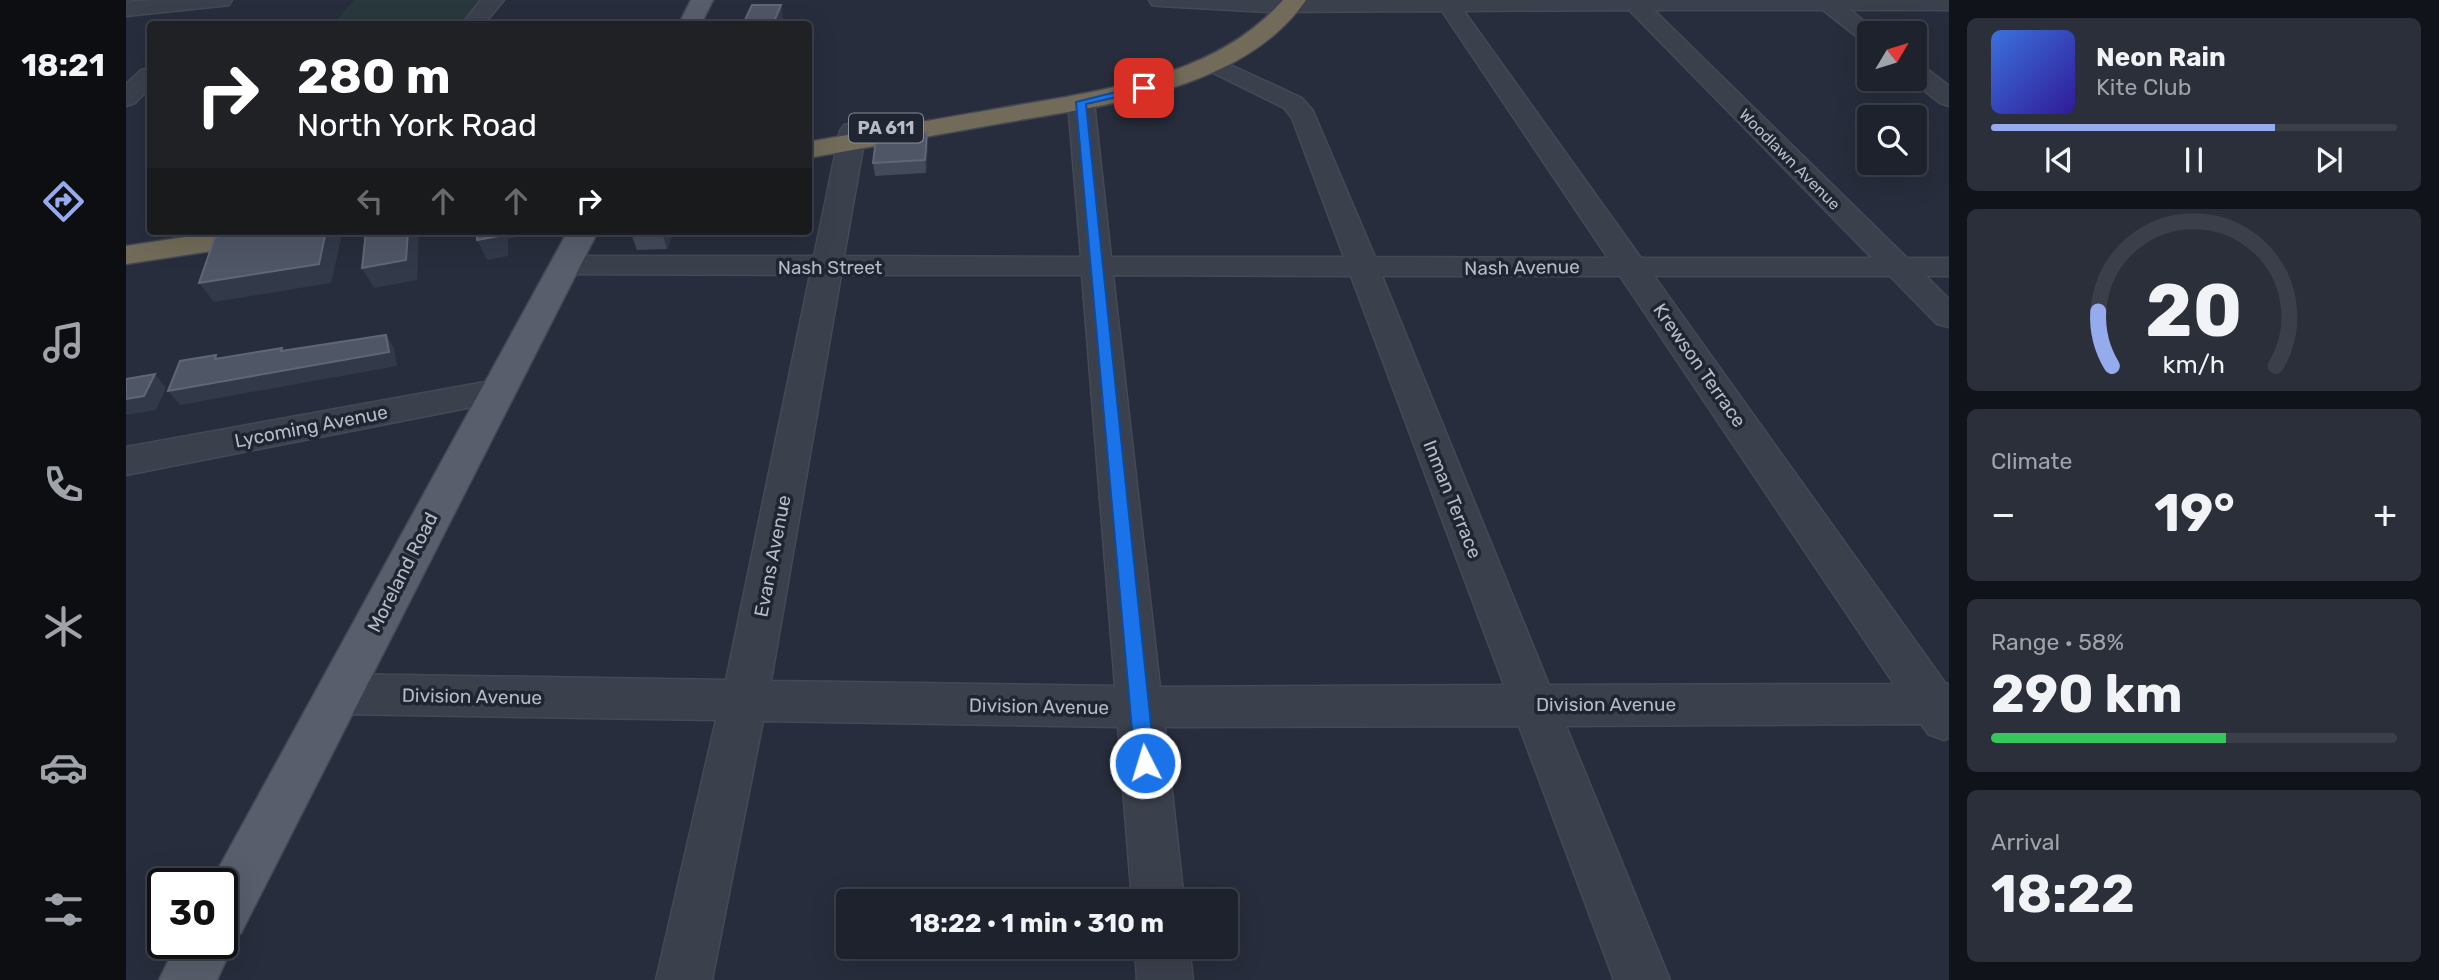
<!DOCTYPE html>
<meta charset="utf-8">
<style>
:root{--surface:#1d222d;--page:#2a2f39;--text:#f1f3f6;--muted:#a0a4aa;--line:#3b3f49;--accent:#96abed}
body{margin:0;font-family:Rubik,sans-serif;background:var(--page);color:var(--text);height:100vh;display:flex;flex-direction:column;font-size:26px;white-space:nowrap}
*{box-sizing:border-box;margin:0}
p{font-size:23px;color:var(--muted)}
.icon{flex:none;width:38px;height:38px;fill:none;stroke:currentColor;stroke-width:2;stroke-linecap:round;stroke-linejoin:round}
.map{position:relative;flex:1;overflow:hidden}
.side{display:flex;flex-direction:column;gap:18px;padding:18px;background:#101319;width:490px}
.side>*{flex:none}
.top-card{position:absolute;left:21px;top:21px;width:665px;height:214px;border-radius:7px;box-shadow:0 7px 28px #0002,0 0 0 2px var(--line);background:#202124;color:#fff;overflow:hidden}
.needle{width:46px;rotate:52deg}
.fabs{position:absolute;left:1731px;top:21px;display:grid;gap:14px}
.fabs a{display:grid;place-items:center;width:70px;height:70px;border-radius:7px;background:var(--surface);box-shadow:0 7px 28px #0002,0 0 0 2px var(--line);font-size:35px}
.speed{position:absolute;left:21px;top:868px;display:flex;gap:14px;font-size:35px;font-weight:700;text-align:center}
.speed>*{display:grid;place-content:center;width:91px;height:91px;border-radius:50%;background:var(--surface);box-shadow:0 7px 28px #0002,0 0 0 2px var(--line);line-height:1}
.speed .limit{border:4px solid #111;border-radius:10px;background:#fff;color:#111}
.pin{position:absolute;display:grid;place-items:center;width:60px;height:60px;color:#fff;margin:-30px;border-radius:14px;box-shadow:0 4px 10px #0006}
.me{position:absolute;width:77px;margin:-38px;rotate:355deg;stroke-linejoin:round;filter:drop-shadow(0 0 5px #0008)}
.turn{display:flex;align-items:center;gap:24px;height:147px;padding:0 35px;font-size:32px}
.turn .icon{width:91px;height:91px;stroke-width:2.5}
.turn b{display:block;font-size:49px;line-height:60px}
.lanes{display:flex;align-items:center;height:66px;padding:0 35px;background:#0003;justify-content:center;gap:35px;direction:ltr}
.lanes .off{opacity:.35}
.big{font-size:52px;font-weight:700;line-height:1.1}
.side .tile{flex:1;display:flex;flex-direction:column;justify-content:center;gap:10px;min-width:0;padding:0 24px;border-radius:10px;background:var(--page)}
.side .dial{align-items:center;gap:0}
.dial svg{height:182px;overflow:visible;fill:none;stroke:var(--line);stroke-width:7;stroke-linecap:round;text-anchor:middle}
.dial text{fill:var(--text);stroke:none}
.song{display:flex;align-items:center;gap:21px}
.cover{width:84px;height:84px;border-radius:10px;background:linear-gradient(135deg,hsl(220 70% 55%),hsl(250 70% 35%))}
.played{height:7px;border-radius:4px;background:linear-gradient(90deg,var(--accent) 70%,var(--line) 70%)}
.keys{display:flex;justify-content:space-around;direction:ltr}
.heat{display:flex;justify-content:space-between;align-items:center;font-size:38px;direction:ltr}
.charge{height:10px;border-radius:5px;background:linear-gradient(90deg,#34c759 58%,var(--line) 0)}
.trip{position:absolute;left:710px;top:889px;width:402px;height:70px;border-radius:7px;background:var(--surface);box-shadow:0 7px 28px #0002,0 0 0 2px var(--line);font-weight:700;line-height:70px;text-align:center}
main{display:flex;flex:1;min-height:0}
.dock{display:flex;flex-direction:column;width:126px;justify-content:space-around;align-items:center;background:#0c0e12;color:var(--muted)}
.dock .icon{width:49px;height:49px}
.dock .selected{color:var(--accent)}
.dock b{font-size:32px;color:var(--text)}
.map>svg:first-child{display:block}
</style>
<main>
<nav class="dock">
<b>18:21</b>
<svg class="icon selected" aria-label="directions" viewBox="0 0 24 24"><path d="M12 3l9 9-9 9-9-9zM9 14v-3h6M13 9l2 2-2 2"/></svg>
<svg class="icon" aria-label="music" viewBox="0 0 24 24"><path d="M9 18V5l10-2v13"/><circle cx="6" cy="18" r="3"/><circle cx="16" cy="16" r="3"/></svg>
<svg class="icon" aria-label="phone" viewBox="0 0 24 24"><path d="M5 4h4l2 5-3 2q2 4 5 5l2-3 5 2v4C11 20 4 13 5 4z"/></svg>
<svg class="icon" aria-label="climate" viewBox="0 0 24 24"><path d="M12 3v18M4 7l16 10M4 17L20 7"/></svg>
<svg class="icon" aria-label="car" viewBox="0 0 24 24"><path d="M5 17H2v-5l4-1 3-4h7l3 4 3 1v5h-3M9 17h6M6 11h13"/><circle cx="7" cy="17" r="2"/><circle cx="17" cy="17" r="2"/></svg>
<svg class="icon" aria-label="filters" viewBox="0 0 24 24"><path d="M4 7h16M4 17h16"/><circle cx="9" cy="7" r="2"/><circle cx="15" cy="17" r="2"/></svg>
</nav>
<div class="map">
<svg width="1823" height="980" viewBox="0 0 1823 980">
<rect width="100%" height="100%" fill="#272d3c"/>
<path fill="#29383d" d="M228,0H358L338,24H207Z"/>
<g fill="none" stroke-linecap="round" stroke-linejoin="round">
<defs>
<path id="minor" d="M26,0H106L103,5L95,6L0,16V2Z
M355,0H378L358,24H336Z
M1023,0H1823V10H1724L1753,33H1743V42L1735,40L1697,10H1528L1781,258H1823V276H1800L1823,299V327L1811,324L1764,276H1528L1820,684H1823V738L1818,740L1802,734L1795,724L1440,726L1544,980H1488L1393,726L1039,727L1058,901H1006L992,727L637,721L586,980H530L590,720L213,714L197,708L190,694L197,680L213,674L600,680L684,275L439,274L428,272L424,265L428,258L439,256H688L714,131L718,125L727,123L736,125L740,131L718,256L955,257L942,102L946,97L955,94L964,97L968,102L985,257H1218L1166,118L1158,108L1079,69L1075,64L1079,59L1087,57L1176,98L1187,111L1249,257L1482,258L1316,11L1141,12L1034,6L1026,5ZM1503,10L1746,258H1515L1338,11ZM715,275H956L989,686L645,681ZM987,275L1225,276L1378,685L1034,687ZM1256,276H1494L1768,684L1423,685Z
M1788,64L1797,66L1823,86V106L1814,103L1783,79H1788Z
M24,68V88L9,103L0,106V84L15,70Z
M370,380L382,384L388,392L382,400L0,475V447Z
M1009,947H1063L1067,980H1011Z"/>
<path id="major" d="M565,0H587L575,24H553Z
M442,231H472L115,933L105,937L108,943L91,980H33L51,943H96V884H84Z"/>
<path id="highway" d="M1157,0H1180C1117,91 978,105 877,123C812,135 747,146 682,158V142C747,130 812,119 876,108C974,90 1088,79 1157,0Z
M99,231H173L168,237L158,240L0,264V246Z"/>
</defs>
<use href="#minor" stroke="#444956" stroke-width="3"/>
<use href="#major" stroke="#444956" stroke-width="3"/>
<use href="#highway" stroke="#434855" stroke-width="3"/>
<use href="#minor" fill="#3b404d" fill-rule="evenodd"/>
<use href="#major" fill="#595e6c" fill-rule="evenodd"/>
<use href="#highway" fill="#726b59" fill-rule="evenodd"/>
</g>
<path fill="#434a5a" d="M802,145L800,173L749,176L747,163Z
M508,231H548L541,249L511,250L506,236Z"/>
<path fill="#323949" d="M655,5L658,22L657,24H647Z
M801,132L802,145L800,173L799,160Z
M200,231H210L215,239L205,283L88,302L73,283Z
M282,231H293L291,280L248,288L236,268Z
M373,231H391V237L382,239V256L361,260L351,240Z
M539,231H548L541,249L537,236Z
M260,335L268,348L271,366L54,405L42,391Z
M29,374L40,388L30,410L0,415V399Z"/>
<path fill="#4f5666" stroke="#606675" stroke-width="2" d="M626,5H655L647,24H617Z
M801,132L799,160L747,163L750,139Z
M126,231H200L193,264L73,283L89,237Z
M240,231H282L280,260L236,268Z
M351,231H373V236L351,240Z
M508,231H539L537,236H506Z
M260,335L263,352L42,391L54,361L90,355L89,359L156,348L155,351Z
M29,374L18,396L0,399V379Z"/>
<path fill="#1a73e8" stroke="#114b97" stroke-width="2" d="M1018,85L1022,86V90L960,104L1029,763L1026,769L1019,772L1012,769L1009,763L950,102Z"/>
<g text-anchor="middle" stroke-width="7" stroke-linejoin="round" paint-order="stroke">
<g font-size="16" fill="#b7bbc8" stroke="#202532">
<text transform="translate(1664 159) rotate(45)" y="6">Woodlawn Avenue</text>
</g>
<rect fill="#202532" stroke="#8a8e9b" stroke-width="2" x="723" y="113.5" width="74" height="29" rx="5"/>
<g font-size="18" font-weight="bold" fill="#b7bbc8">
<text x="760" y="134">PA 611</text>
</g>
<g font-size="19" fill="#b7bbc8" stroke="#202532">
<text x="704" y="274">Nash Street</text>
<text transform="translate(1396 267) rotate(-1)" y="7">Nash Avenue</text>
<text transform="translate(1574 365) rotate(55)" y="7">Krewson Terrace</text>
<text transform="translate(185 426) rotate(-11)" y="7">Lycoming Avenue</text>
<text transform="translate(1327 499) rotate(68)" y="7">Inman Terrace</text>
<text transform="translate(646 556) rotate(-79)" y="7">Evans Avenue</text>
<text transform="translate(276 572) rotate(-63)" y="7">Moreland Road</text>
<text transform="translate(346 696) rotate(1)" y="7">Division Avenue</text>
<text x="1480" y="711">Division Avenue</text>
<text transform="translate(913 706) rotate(1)" y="7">Division Avenue</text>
</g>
</g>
</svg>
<div class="fabs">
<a><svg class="needle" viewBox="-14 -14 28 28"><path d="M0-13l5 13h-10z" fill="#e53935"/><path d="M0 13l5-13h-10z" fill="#a0a4aa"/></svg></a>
<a><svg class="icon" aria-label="search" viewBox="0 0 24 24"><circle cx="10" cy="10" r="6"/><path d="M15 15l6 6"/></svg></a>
</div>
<div class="speed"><div class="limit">30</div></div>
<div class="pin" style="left:1018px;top:88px;background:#d93025"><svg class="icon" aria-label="arrive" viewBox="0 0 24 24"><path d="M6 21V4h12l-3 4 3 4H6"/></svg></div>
<svg class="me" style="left:1019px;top:763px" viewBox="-20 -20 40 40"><circle r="17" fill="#1a73e8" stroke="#fff" stroke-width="3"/><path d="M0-11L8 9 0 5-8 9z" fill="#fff"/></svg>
<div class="trip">18:22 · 1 min · 310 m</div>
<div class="top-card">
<div class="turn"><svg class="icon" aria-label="right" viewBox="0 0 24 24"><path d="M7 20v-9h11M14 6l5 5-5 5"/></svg><div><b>280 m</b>North York Road</div></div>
<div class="lanes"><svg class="icon off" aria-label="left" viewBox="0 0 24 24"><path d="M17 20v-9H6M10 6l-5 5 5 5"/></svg><svg class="icon off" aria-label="ahead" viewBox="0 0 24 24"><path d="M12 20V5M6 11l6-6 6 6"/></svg><svg class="icon off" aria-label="ahead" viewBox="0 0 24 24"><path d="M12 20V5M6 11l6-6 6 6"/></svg><svg class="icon" aria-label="right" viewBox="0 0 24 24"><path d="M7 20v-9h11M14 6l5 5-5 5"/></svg></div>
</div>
</div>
<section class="side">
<div class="tile">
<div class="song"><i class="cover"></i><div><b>Neon Rain</b><p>Kite Club</p></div></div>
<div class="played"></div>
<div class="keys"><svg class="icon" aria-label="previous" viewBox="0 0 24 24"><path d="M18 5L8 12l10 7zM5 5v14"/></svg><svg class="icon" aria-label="pause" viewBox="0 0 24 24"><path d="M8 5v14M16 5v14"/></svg><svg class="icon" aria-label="next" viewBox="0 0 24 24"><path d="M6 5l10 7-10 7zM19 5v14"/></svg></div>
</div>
<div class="tile dial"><svg viewBox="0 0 100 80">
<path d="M14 69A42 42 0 1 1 86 69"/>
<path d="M14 69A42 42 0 0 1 8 45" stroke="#96abed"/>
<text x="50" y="56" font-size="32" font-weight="700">20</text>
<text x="50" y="72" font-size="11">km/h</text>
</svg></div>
<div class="tile"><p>Climate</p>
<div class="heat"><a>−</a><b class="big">19°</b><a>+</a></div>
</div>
<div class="tile"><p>Range · 58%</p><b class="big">290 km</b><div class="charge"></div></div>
<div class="tile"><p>Arrival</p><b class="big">18:22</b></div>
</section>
</main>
